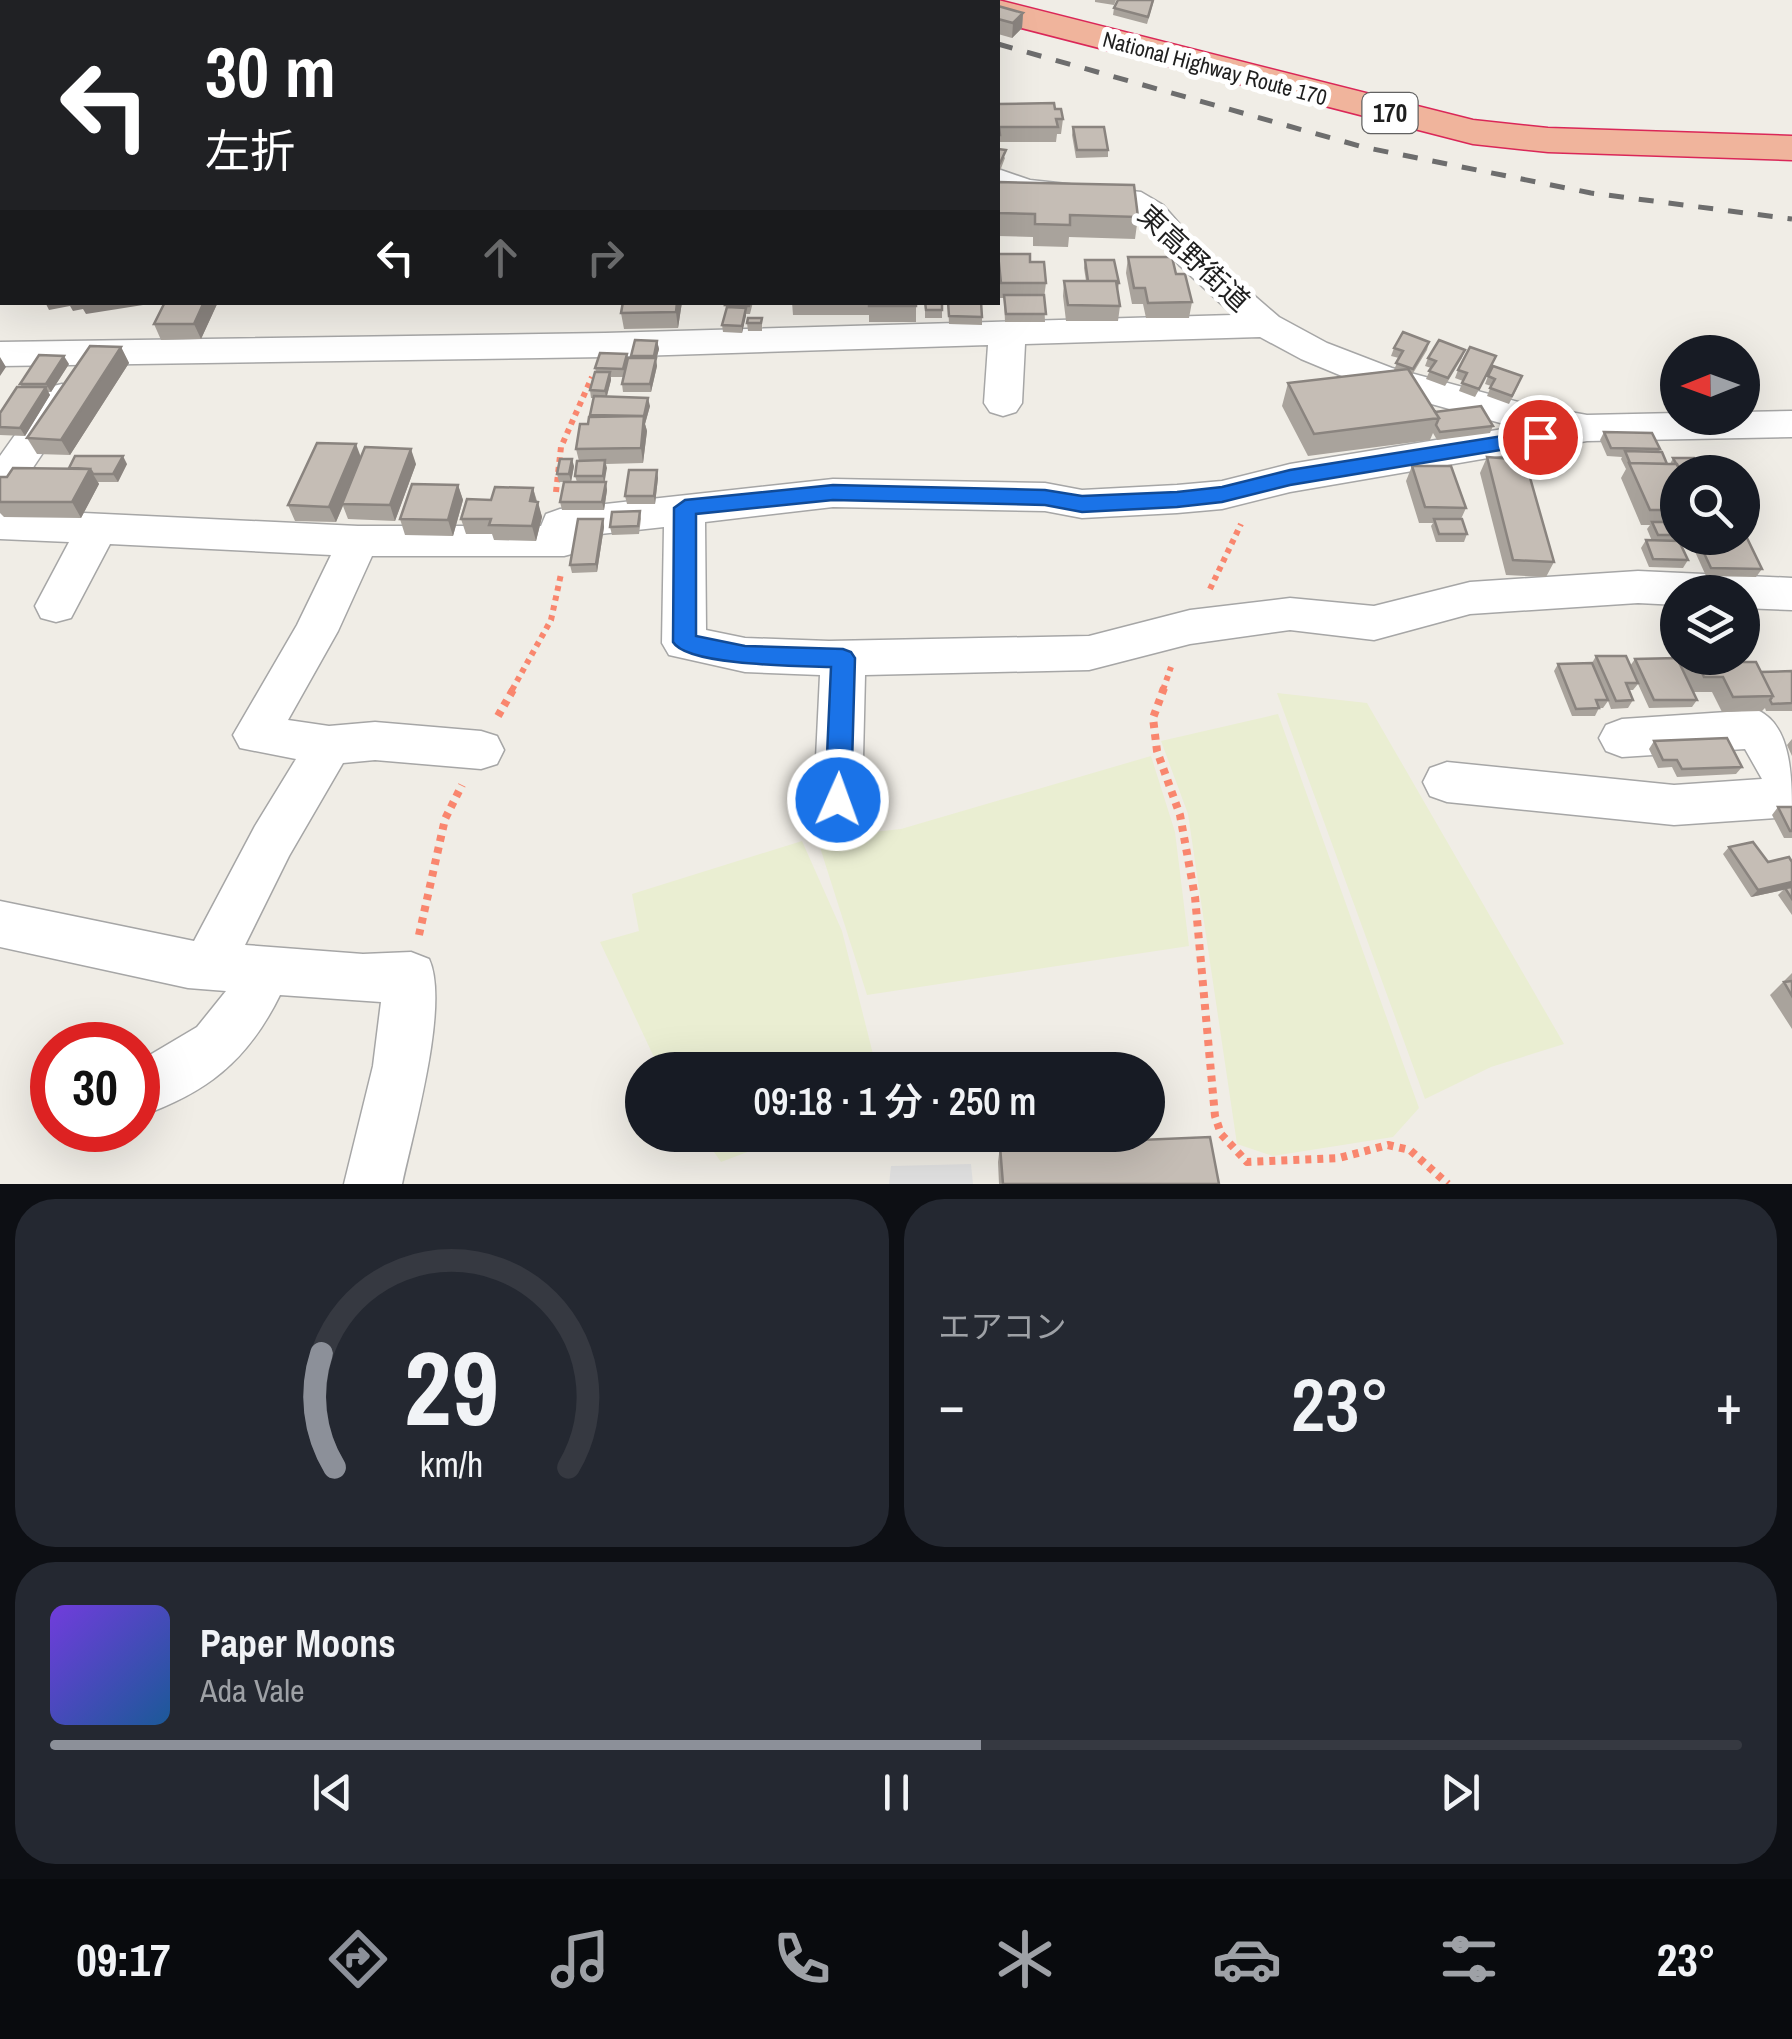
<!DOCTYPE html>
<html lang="ja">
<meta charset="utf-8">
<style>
:root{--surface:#171b24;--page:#242831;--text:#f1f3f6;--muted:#9ea1a6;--line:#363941;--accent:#8c9099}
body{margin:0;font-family:"Archivo Narrow","Noto Sans JP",sans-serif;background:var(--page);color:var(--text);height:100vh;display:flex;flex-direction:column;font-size:38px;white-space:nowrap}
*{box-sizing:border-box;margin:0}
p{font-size:32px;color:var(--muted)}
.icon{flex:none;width:55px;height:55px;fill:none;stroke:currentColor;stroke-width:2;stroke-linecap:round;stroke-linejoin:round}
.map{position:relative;height:1184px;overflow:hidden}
.side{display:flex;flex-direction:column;gap:15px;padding:15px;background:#0d0f14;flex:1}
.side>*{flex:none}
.top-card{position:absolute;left:0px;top:0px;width:1000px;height:305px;box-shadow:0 10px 40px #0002;background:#202124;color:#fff;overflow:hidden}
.needle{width:65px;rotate:269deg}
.fabs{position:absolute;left:1660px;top:335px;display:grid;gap:20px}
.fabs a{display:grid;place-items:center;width:100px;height:100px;border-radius:50%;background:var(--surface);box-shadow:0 10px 40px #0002;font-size:50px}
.speed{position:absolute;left:30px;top:1022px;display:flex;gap:20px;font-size:50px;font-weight:700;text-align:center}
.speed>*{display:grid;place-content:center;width:130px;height:130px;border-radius:50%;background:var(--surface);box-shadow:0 10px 40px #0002;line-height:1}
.speed .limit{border:15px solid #d22;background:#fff;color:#111}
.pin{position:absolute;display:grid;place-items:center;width:85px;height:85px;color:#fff;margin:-42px;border:5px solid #fff;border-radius:50%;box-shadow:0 2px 10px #0007}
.me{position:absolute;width:110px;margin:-55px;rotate:2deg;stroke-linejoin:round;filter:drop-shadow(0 0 8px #0008)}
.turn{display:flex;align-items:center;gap:35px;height:210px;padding:0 40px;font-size:45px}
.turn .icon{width:130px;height:130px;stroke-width:2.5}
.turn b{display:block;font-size:70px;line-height:85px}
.lanes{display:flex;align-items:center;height:95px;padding:0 40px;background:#0003;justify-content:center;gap:50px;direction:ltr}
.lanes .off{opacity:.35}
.big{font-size:75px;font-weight:600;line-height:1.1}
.side .tile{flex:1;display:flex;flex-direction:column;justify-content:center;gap:15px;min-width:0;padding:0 35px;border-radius:40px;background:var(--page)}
.side .dial{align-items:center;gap:0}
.dial svg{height:260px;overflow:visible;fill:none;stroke:var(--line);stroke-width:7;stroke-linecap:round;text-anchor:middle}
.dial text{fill:var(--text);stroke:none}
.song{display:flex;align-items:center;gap:30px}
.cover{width:120px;height:120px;border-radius:15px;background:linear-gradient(135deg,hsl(260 70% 55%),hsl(210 70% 35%))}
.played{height:10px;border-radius:5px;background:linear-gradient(90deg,var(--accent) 55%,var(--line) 55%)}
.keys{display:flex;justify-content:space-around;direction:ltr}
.heat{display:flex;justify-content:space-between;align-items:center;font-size:55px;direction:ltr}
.side .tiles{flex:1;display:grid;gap:15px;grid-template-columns:1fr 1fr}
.tile:last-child{grid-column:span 2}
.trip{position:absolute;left:625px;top:1052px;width:540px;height:100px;border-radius:50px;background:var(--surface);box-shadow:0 10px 40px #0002;font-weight:600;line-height:100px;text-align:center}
.tabs{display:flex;height:160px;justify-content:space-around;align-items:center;background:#090b0e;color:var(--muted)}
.tabs .icon{width:70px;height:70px}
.tabs .selected{color:var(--accent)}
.tabs b{font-size:45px;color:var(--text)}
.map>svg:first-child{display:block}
</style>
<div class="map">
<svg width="1792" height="1184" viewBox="0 0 1792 1184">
<rect width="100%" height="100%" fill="#f0ede6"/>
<path fill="#eaeed2" d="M1277,693L1367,703L1564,1044L1491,1067L1425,1099Z
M1278,714L1419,1108L1393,1137L1273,1156L1237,1144L1188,814L1161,741Z
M1151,756L1175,832L1189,946L867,995L817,838L901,829Z
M802,841L842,931L877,1070H660L600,942L639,931L632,894Z
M702,1135H792L721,1162Z"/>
<path fill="#e3e3e3" d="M971,1164L973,1184H889L891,1166Z"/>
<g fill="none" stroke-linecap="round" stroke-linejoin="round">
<defs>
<path id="minor" d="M998,169L1030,180L1141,192L1163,205L1204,252L1279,317L1327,343L1392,368L1526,404L1587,415L1678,413V418H1742V412L1792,411V437L1587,441L1290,492L1222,509L1177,513L1082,518L1045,511L833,507L705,522L706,630L745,638L829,641L1089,636L1190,610L1290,598L1374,606L1470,582L1638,571L1792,578V610L1742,608V592H1678V605L1638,603L1470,614L1374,640L1290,630L1190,644L1089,670L865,675L862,800L855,814L838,820L821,814L814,800L820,675L745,672L669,655L662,643L664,527L582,536L585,541L579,552L564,556H372L338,631L288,720L329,726L375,722L481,731L497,736L504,750L497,764L481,769L375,760L343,763L289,856L245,945L363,954L411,952L429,959C450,1004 413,1132 402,1184H344L373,1066L381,1002L280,995C247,1062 206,1093 138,1117V1062L197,1027L226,991L188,988L0,947V901L194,941L255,826L296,759L240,748L233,735L297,625L331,555L110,544L71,618L56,622L41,618L35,606L69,542L0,539V509L358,526H541L546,514L560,509L833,479L1045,483L1082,490L1177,485L1222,481L1290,464L1515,427L1366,386L1301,359L1260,337L1025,344L1022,403L1016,412L1003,416L990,412L984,403L988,345L605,357L0,366V342L605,333L1233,315L1180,266L1139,219L1122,208L1014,196L998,190Z
M62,384L75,387L81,396L14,496L0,500V456L49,387Z
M1757,710C1792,725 1792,778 1792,817L1674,825L1447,802L1430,796L1423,782L1430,768L1447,762L1674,785L1762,779L1745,749L1622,757L1606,751L1599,738L1606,725L1622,719Z"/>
<path id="trunk" d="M998,0L1473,120L1548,128L1792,136V160L1548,152L1473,144L998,22V2H989Z"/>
</defs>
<use href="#minor" stroke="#a6a6a6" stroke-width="3"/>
<use href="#trunk" stroke="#da2758" stroke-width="3"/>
<path stroke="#f9866e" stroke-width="6" stroke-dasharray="5 5" stroke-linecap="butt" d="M556,492L561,447L592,377
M1210,589L1241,524
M512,690L551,620L561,574
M1163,690L1171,667"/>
<path stroke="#f9866e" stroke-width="8" stroke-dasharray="6 6" stroke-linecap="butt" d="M1164,688L1153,718L1157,751L1180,815L1195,897L1215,1116L1221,1134L1247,1162L1339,1158L1388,1145L1410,1150L1448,1184
M498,716L514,688
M419,935L445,819L462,785"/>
<use href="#minor" fill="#fff" fill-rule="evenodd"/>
<use href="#trunk" fill="#f0b49c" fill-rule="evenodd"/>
<path stroke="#6d6d6d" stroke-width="5" stroke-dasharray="15 15" stroke-linecap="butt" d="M810,0L823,2
M998,44L1363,147L1591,193L1792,219"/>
</g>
<path fill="#a9a39c" d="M380,0H481L478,2H381Z
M862,0H920L918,2H871Z
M1095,0H1116L1114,5L1095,2Z
M1154,0L1147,24L1113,15L1114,8Z
M998,6L1023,13L1022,28L1012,38L998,34Z
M998,104L1055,109L1063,119L1061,134H1057L1056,142H999V149L1005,158L1000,171L998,170Z
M1073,127L1108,150V157L1076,158L1072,135Z
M998,182L1138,217L1135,239L1069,237L1068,247L1033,246V237L998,236Z
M0,218H2V252H0Z
M998,254L1030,262L1046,283L1044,298L1045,322H1005L1004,298H1000Z
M1128,257L1176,274L1192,302L1189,318H1146L1143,304H1132L1126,273Z
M1085,260L1119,283L1118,290L1120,306L1118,321H1066L1063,296L1064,281H1086L1084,268Z
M218,302L201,339L161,340L154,324Z
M623,302H682L678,328L624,329L621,313Z
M726,302H753L750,314H746L742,333L723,332L722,325L726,310Z
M792,302H916V322H869V315H793Z
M925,302H942V318H925Z
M948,302L982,317V325L949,324Z
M762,318V331H748L747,323Z
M657,341L659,349L656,360L657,366L651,392H623L622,384L624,377H611V380L607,396L650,406L645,424L647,431L643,463L606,464L605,482L607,490L604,510H562L560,502L577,482L575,476L579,461L576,449L590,417L594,398H591L590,390L596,372L595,368L627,354L628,360L632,358L631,356Z
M1429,342L1427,350L1412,375L1435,412L1493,426L1490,433L1437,440L1433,433L1430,440L1308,456L1282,406L1288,383L1394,370L1399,358L1391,356L1394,348Z
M121,347L129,363L70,455L37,454L27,438Z
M1465,350L1462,358L1445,386L1426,379L1431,368L1425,366L1428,358Z
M69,364L51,392H48L50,395L25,436L0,435V413L22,387L20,384Z
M1493,364L1475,397L1459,391L1463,381L1455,378L1458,370Z
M1488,376L1519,384L1509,404L1487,396L1491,386L1485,384Z
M1604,432L1660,449L1659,452L1667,464H1670L1673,458H1694L1678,472V538H1685L1682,543H1680L1688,560L1683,568L1649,567L1641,548L1646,540L1652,541L1647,529L1650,525H1641L1621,478L1626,469L1621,459L1622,457L1607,456L1600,440Z
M361,457L416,464L395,521L348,519L343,506L336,522L295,521L288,505Z
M1487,457L1554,562L1546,577L1506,575L1480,473Z
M127,464L118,482H98L99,484L81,518L4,517L0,513V477L69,468Z
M574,466L571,482H559L557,474Z
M1412,466L1466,508L1461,519L1467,534L1464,542H1436L1431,526L1433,523H1419L1406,481Z
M658,478L655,504H627L625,496Z
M458,485L463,500L453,536L405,535L400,519Z
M533,488L542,517L536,541L494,540L492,534H466L461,519L491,500Z
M640,511L641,519L639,534L612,535L610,527Z
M603,519L604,527L597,572L572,573L570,565Z
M1697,538L1762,569L1756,577L1706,576L1692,545Z
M1596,656L1630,666L1635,659L1697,700L1692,707L1649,708L1638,684L1633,690H1629L1633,700L1628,708L1611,709L1608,701L1603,708H1599L1595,716H1572L1554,671L1558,664L1592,663Z
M1689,658H1732L1734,662L1761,672L1792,671V711H1766L1765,708L1762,711L1722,712L1712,692H1694L1682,667Z
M1792,739V756L1787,745Z
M1654,741L1742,767L1736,774L1677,777L1672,767L1658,768L1649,749Z
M1778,807H1792V838H1784L1772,815Z
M1729,847L1768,862H1792V915L1778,895L1783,890L1751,897L1723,854Z
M1792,973V1029L1770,995Z
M1000,1146L1219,1184H999L998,1162Z"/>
<path fill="#8a847f" d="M1023,13L1022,28L1012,38L1013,23Z
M0,185L2,189V202L0,207Z
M45,302H162L86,314L83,309L73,311L70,306L49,310Z
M204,302H218L201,339L194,324Z
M677,302H682L678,328L676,312Z
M746,308V316L742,333V326Z
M657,341L659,349L656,360L657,366L651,392L650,384Z
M121,347L129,363L70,455L61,440Z
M64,356L69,364L51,392L46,384Z
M0,357L6,367L0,376Z
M610,372L611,380L606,399L605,391Z
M46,387L50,395L25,436L20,428Z
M648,398L650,406L645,424L647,431L643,463L641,448L644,416Z
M356,444L362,460L336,522L329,507Z
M411,449L416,464L395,521L390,505Z
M123,456L127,464L118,482L113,474Z
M572,459L574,466L571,482L569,474Z
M605,460L607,468L604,484L603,476Z
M90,469L99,484L81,518L72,502Z
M657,470L658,478L655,504L654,496Z
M606,482L607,490L604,510L602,502Z
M458,485L463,500L453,536L448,520Z
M533,488L537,504L530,501Z
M538,502L542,517L536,541L532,526Z
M603,519L604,527L597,572L596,564Z
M1792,882V888L1751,897L1758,890Z"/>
<path fill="#c5bdb5" stroke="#8a847f" stroke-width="2.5" d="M432,0H449L446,2H429Z
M452,0H472L470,2H450Z
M484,0H509L506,2H481Z
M535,0H553L551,2H533Z
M557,0H574L586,1L585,2H555Z
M888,0H912L909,2H897Z
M937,0H973L983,2H935Z
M1118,0H1153L1148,17L1114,8Z
M998,6L1023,13L1013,23L998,19Z
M0,58H2V73L0,76Z
M1054,103L1055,109H1061L1063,119H1056L1058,127H999L1000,135H998V104Z
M1073,127H1104L1108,150H1077Z
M0,130H2V146H0Z
M998,149L1006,150L1000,163L998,162Z
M998,182L1134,185L1138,217L1070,215V225L1035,224V214L998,213Z
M0,218H2V236H0Z
M998,254H1030V262H1044L1046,283H1001Z
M1128,257H1172L1176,274H1185L1192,302L1148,303L1145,288H1134Z
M1085,260H1114L1119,283H1117L1116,281H1088Z
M1064,281H1116L1120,306L1068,305Z
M1004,295H1044L1046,314H1006Z
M165,302H204L194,324H154Z
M623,302H677L676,312L621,313Z
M726,302H750L749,306L725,305Z
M869,302H916V306H869Z
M925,302H942V310H926Z
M948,302H981L982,317L949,316Z
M727,307L746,308L742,326L722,325Z
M748,318H762L761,323H747Z
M1403,332L1429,342L1413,369L1396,363L1403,351L1394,348Z
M635,340L657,341L654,356H631Z
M1439,340L1465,350L1448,378L1429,371L1436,361L1428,358Z
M90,346L121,347L61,440L27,438Z
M1470,347L1496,356L1479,389L1462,383L1467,373L1458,370Z
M600,353L627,354L623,369L595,368Z
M39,355L64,356L46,384H20Z
M628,358H656L650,384H622Z
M1493,366L1522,376L1512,396L1490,388L1495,379L1488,376Z
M1408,369L1439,418L1314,434L1288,383Z
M595,372H610L605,391L590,390Z
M17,387H46L20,428L0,427V413Z
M594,396L648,398L644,416L590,415Z
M1481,406L1493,426L1440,432L1436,425L1439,418L1435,412Z
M644,416L641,448L576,449L580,424H588L589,417Z
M1604,432L1652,433L1660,449L1611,448Z
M317,443L356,444L329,507L288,505Z
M365,447L411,449L390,505L342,504Z
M1625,451L1662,452L1667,464L1630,463Z
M75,456H123L113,474H93L90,469L69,468Z
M1487,457L1525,460L1554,562L1513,560Z
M1673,458H1694L1702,472H1681Z
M560,459H572L569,474H557Z
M605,460L603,476H575L577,461Z
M1629,463L1677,464L1681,472H1678V510H1650Z
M1412,466H1451L1466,508L1425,507Z
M13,468L90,469L72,502H0V477H7Z
M629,470H657L654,496H625Z
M564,482H606L602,502H560Z
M412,484L458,485L448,520L400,519Z
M495,487L533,488L530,501L538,502L532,526L489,525L491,519H461L467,499L491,500Z
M640,511L638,526L610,527L612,512Z
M578,519H603L596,564L570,565Z
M1434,519H1462L1467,534H1439Z
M1652,522H1678V535H1658Z
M1697,538H1747L1762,569L1711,568Z
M1646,540L1679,541L1688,560L1653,559Z
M1596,656H1626L1638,683H1626L1633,700L1616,701Z
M1677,658L1697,700H1654L1635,659Z
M1695,658H1732L1734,662H1756L1773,696L1733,697L1723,677H1704Z
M1592,663L1608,700H1596L1599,708L1576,709L1558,664Z
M1792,671V703L1772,704L1770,700L1773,696L1761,672Z
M1727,738L1742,767L1682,769L1677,760H1663L1654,741Z
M1778,807H1792V831H1790Z
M1753,842L1768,862L1789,857L1792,862V882L1758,890L1729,847Z
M1792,887V899L1785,888Z
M1792,981V996L1784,982Z
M1210,1137L1219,1184H1003L1000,1146Z"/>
<path fill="#1a73e8" stroke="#114b97" stroke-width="2.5" d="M1540,430L1551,437L1548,442L1290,485L1222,502L1177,507L1082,512L1045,505L833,500L696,514V636L745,646L843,649L851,652L855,658L851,800L847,808L838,811L829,808L825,800L831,667C801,666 687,666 673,642L674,508L685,500L833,485L1045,490L1082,496L1177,492L1222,487L1290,470Z"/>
<g text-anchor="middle" stroke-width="10" stroke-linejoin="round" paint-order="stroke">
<g font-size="22" fill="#1f1f1f" stroke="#fff">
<text transform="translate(1215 68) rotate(15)" y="8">National Highway Route 170</text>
</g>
<rect fill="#fff" stroke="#626262" stroke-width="2.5" x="1362.5" y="93" width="55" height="40" rx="8"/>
<g font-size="25" font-weight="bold" fill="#1f1f1f">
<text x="1390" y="122">170</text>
</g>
<g font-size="28" fill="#1f1f1f" stroke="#fff">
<text transform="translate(1194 258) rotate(43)" y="10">東高野街道</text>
</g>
</g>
</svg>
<div class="fabs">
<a><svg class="needle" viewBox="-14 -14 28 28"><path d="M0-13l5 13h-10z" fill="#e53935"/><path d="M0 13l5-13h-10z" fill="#9ea1a6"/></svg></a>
<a><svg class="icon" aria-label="search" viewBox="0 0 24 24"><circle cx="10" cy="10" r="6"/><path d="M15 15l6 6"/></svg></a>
<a><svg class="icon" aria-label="layers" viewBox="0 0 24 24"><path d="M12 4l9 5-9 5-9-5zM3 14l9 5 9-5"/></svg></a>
</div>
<div class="speed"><div class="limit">30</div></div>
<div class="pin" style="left:1540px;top:437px;background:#d93025"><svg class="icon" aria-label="arrive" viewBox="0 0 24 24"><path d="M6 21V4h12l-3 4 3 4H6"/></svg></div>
<svg class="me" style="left:838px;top:800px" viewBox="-20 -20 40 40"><circle r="17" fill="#1a73e8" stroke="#fff" stroke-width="3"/><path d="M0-11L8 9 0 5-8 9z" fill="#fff"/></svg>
<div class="trip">09:18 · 1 分 · 250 m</div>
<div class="top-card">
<div class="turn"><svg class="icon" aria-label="left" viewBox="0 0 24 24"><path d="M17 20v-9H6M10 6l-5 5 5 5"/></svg><div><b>30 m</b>左折</div></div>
<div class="lanes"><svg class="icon" aria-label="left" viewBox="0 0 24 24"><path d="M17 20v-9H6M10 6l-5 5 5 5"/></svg><svg class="icon off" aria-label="ahead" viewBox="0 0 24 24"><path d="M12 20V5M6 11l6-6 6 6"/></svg><svg class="icon off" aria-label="right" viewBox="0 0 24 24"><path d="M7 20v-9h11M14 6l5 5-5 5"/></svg></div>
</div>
</div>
<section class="side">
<div class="tiles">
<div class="tile dial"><svg viewBox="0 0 100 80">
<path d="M14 69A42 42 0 1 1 86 69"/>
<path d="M14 69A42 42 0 0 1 10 34" stroke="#8c9099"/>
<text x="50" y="56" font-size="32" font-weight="700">29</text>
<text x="50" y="72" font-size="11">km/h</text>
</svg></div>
<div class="tile"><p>エアコン</p>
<div class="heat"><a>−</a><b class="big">23°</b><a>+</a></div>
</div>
<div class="tile">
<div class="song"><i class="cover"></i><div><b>Paper Moons</b><p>Ada Vale</p></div></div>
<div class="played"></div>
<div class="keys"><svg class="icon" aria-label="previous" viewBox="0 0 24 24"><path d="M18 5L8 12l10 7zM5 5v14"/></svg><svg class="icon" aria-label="pause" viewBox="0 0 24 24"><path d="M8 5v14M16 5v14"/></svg><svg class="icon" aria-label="next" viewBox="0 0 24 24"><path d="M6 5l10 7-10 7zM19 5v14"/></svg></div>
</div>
</div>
</section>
<nav class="tabs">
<b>09:17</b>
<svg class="icon selected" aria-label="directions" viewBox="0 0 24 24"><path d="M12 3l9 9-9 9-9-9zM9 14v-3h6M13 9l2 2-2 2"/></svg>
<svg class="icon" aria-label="music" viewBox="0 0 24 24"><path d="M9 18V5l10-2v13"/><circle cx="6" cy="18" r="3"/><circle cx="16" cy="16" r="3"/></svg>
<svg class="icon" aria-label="phone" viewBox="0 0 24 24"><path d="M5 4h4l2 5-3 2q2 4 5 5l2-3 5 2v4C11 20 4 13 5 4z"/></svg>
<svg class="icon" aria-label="climate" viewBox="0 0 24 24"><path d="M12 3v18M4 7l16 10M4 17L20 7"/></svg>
<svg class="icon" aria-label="car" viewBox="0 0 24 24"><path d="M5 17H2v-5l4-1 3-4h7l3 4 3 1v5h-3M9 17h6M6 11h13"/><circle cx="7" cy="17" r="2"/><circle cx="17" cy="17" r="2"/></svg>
<svg class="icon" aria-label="filters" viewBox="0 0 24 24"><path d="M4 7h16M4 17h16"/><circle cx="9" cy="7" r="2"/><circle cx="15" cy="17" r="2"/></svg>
<b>23°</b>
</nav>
